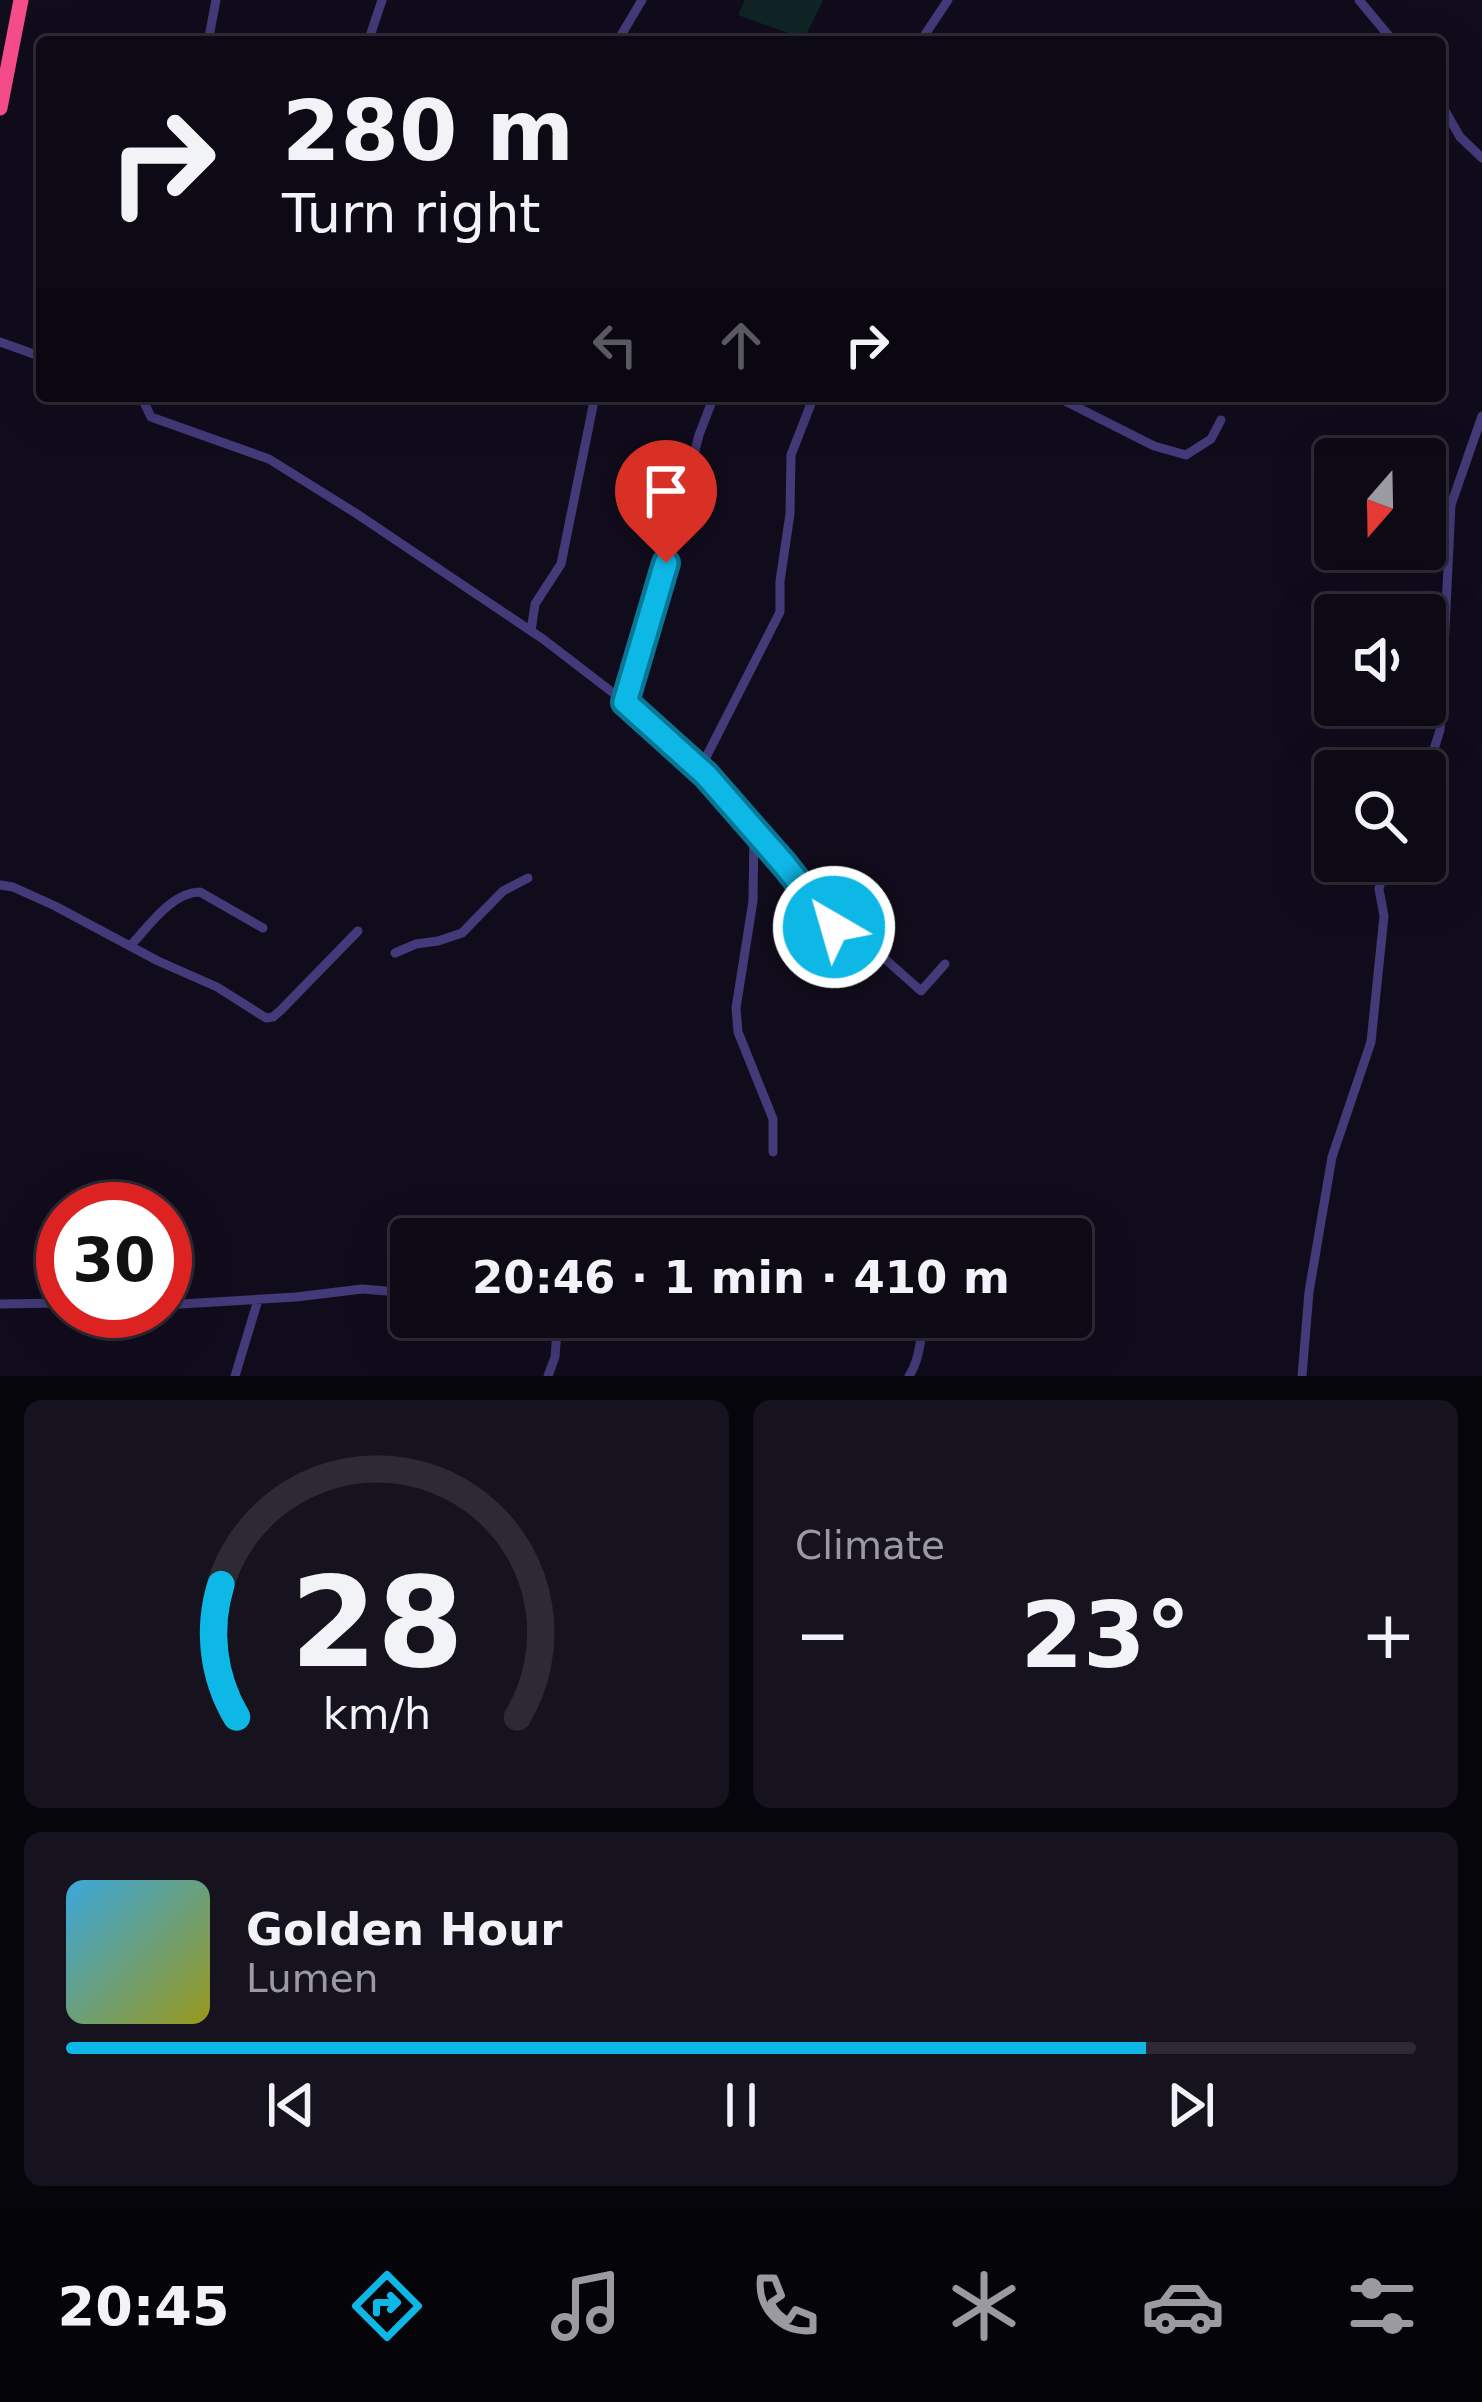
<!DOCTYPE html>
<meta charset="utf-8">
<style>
:root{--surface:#0d0915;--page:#16121e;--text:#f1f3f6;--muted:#9a9aa0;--line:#2d2a34;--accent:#0db7e6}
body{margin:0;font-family:"DejaVu Sans",sans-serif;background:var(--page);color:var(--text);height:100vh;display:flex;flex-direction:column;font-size:45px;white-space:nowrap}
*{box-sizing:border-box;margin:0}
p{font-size:39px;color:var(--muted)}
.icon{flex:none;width:66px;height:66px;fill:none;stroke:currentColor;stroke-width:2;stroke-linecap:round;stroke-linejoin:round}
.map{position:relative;height:1376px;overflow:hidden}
.details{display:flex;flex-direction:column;gap:24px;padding:24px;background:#07050c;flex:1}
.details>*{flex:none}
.guide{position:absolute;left:36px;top:36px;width:1410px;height:366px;border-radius:12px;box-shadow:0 12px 48px #0002,0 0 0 3px var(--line);background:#0d0915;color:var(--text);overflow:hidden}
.needle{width:78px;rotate:200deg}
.controls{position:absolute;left:1314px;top:438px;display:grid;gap:24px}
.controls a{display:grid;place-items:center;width:132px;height:132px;border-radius:12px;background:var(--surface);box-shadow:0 12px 48px #0002,0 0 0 3px var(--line);font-size:60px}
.speed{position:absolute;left:36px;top:1182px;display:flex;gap:24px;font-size:60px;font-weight:700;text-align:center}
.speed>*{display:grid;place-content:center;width:156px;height:156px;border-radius:50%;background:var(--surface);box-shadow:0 12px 48px #0002,0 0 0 3px var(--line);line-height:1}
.speed .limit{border:18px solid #d22;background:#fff;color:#111}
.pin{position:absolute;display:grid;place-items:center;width:102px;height:102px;color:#fff;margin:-123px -51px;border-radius:50% 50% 50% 0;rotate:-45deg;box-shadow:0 0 12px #0007}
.pin .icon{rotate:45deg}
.me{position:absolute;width:132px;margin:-66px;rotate:322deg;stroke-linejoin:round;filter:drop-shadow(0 0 9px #0008)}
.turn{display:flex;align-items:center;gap:42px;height:252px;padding:0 48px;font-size:54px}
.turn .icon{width:156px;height:156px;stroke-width:2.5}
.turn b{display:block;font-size:84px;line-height:102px}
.lanes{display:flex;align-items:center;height:114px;padding:0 48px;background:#0003;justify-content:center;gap:60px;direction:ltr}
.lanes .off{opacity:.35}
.big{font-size:90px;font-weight:800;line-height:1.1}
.details .widget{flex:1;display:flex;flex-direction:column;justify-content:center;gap:18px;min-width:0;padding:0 42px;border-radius:18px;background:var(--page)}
.details .dial{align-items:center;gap:0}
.dial svg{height:312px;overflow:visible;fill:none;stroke:var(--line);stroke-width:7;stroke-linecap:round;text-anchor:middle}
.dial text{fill:var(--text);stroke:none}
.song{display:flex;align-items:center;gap:36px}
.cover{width:144px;height:144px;border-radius:18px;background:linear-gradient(135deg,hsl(200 70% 55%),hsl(60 70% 35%))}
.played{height:12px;border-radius:6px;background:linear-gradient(90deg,var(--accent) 80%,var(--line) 80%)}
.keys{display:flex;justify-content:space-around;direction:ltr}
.heat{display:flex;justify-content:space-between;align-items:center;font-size:66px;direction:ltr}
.details .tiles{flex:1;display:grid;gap:24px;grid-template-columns:1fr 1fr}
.widget:last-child{grid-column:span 2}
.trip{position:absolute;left:390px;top:1218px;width:702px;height:120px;border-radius:12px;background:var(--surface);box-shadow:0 12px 48px #0002,0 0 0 3px var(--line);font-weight:800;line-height:120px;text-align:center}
.dock{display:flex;height:192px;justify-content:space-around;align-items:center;background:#050408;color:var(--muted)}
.dock .icon{width:84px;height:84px}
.dock .on{color:var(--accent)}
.dock b{font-size:54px;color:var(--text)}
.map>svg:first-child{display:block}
</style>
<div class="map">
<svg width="1482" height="1376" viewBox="0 0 1482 1376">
<rect width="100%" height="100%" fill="#110c1c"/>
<path fill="#102426" d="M745,0H823L804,39L738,15Z"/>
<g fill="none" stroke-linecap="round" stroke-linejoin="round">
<path stroke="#433a79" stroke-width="9" d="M1359,0L1394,42
M208,42L216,0
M368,42L382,0
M617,42L642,0
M920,42L948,0
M1440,102L1460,137L1482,158
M0,342L42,357
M141,396L151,417L269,459L357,514L543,639L625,702L706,775L784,864L834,927L857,934L921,991L945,964
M1055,396L1154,446L1186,455L1211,439L1221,420
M531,631L535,604L561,564L595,396
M625,702L654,607L699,435L714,396
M700,769L780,612V581L790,514L791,455L814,396
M1425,778L1440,730L1451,505L1482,416
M754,829L753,901L736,1008L738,1032L773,1119V1152
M0,885L13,887L55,906L158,961L217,987L266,1018L273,1017L281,1010L358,931
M131,945C149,926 172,892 200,892L263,928
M395,953L416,944L438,941L462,933L503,891L528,878
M0,1304L63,1303
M165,1305L296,1297L362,1289L411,1293
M480,1317L489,1322L499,1317
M613,1317L694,1321
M235,1376L258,1300
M548,1376L555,1357L558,1317
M909,1376C921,1358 919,1337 927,1317
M1302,1376L1309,1292L1332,1157L1371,1042L1384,916L1379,889L1386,861"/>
<path stroke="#f54c8a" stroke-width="15" d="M0,108L21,0"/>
</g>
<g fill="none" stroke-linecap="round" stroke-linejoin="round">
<defs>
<path id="route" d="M666,563L625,702L706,775L784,864L834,927"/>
</defs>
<use href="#route" stroke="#087796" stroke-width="30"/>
<use href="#route" stroke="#0db7e6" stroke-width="21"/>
</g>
</svg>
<div class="controls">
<a><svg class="needle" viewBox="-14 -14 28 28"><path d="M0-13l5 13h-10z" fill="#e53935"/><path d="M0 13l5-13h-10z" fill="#9a9aa0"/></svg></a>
<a><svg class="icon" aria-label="sound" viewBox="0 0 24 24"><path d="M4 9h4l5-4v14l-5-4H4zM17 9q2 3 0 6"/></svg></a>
<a><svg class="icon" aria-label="search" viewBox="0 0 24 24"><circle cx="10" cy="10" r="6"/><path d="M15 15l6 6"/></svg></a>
</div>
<div class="speed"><div class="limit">30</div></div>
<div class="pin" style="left:666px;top:563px;background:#d93025"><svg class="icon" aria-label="arrive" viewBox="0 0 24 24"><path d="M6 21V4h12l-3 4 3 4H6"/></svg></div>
<svg class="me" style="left:834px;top:927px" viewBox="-20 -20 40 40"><circle r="17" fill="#0db7e6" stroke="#fff" stroke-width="3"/><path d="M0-11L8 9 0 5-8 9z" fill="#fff"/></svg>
<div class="trip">20:46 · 1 min · 410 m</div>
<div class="guide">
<div class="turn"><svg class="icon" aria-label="right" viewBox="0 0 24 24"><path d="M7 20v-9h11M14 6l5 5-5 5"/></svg><div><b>280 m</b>Turn right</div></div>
<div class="lanes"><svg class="icon off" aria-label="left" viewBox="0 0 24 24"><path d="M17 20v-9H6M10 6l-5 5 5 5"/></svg><svg class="icon off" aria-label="ahead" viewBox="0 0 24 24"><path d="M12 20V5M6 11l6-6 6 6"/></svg><svg class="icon" aria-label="right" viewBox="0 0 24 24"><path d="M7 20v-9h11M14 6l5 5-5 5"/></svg></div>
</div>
</div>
<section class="details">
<div class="tiles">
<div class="widget dial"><svg viewBox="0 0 100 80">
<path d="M14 69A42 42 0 1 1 86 69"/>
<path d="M14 69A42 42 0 0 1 10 35" stroke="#0db7e6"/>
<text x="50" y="56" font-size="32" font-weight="700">28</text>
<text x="50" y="72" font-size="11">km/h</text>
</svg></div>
<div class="widget"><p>Climate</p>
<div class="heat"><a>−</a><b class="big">23°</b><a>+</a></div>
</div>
<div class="widget">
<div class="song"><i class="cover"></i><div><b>Golden Hour</b><p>Lumen</p></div></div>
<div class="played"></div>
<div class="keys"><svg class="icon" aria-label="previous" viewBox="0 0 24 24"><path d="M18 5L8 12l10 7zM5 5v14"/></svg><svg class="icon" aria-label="pause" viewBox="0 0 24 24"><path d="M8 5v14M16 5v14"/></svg><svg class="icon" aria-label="next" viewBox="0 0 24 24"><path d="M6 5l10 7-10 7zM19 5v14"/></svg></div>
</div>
</div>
</section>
<nav class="dock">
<b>20:45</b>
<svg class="icon on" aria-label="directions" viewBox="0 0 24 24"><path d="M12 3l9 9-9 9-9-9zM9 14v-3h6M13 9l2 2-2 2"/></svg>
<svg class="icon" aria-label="music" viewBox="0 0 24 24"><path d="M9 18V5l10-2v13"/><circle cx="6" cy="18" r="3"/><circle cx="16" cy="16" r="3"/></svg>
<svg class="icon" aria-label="phone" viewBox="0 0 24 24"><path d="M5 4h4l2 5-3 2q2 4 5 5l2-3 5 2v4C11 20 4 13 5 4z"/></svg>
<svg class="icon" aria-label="climate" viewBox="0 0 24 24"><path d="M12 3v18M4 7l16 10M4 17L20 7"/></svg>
<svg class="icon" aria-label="car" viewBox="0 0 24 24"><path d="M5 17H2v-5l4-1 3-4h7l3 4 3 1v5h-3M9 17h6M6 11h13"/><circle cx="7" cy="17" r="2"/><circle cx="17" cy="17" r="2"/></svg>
<svg class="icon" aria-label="filters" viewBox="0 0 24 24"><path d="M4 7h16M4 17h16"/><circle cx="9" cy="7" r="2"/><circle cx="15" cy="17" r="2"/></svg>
</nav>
